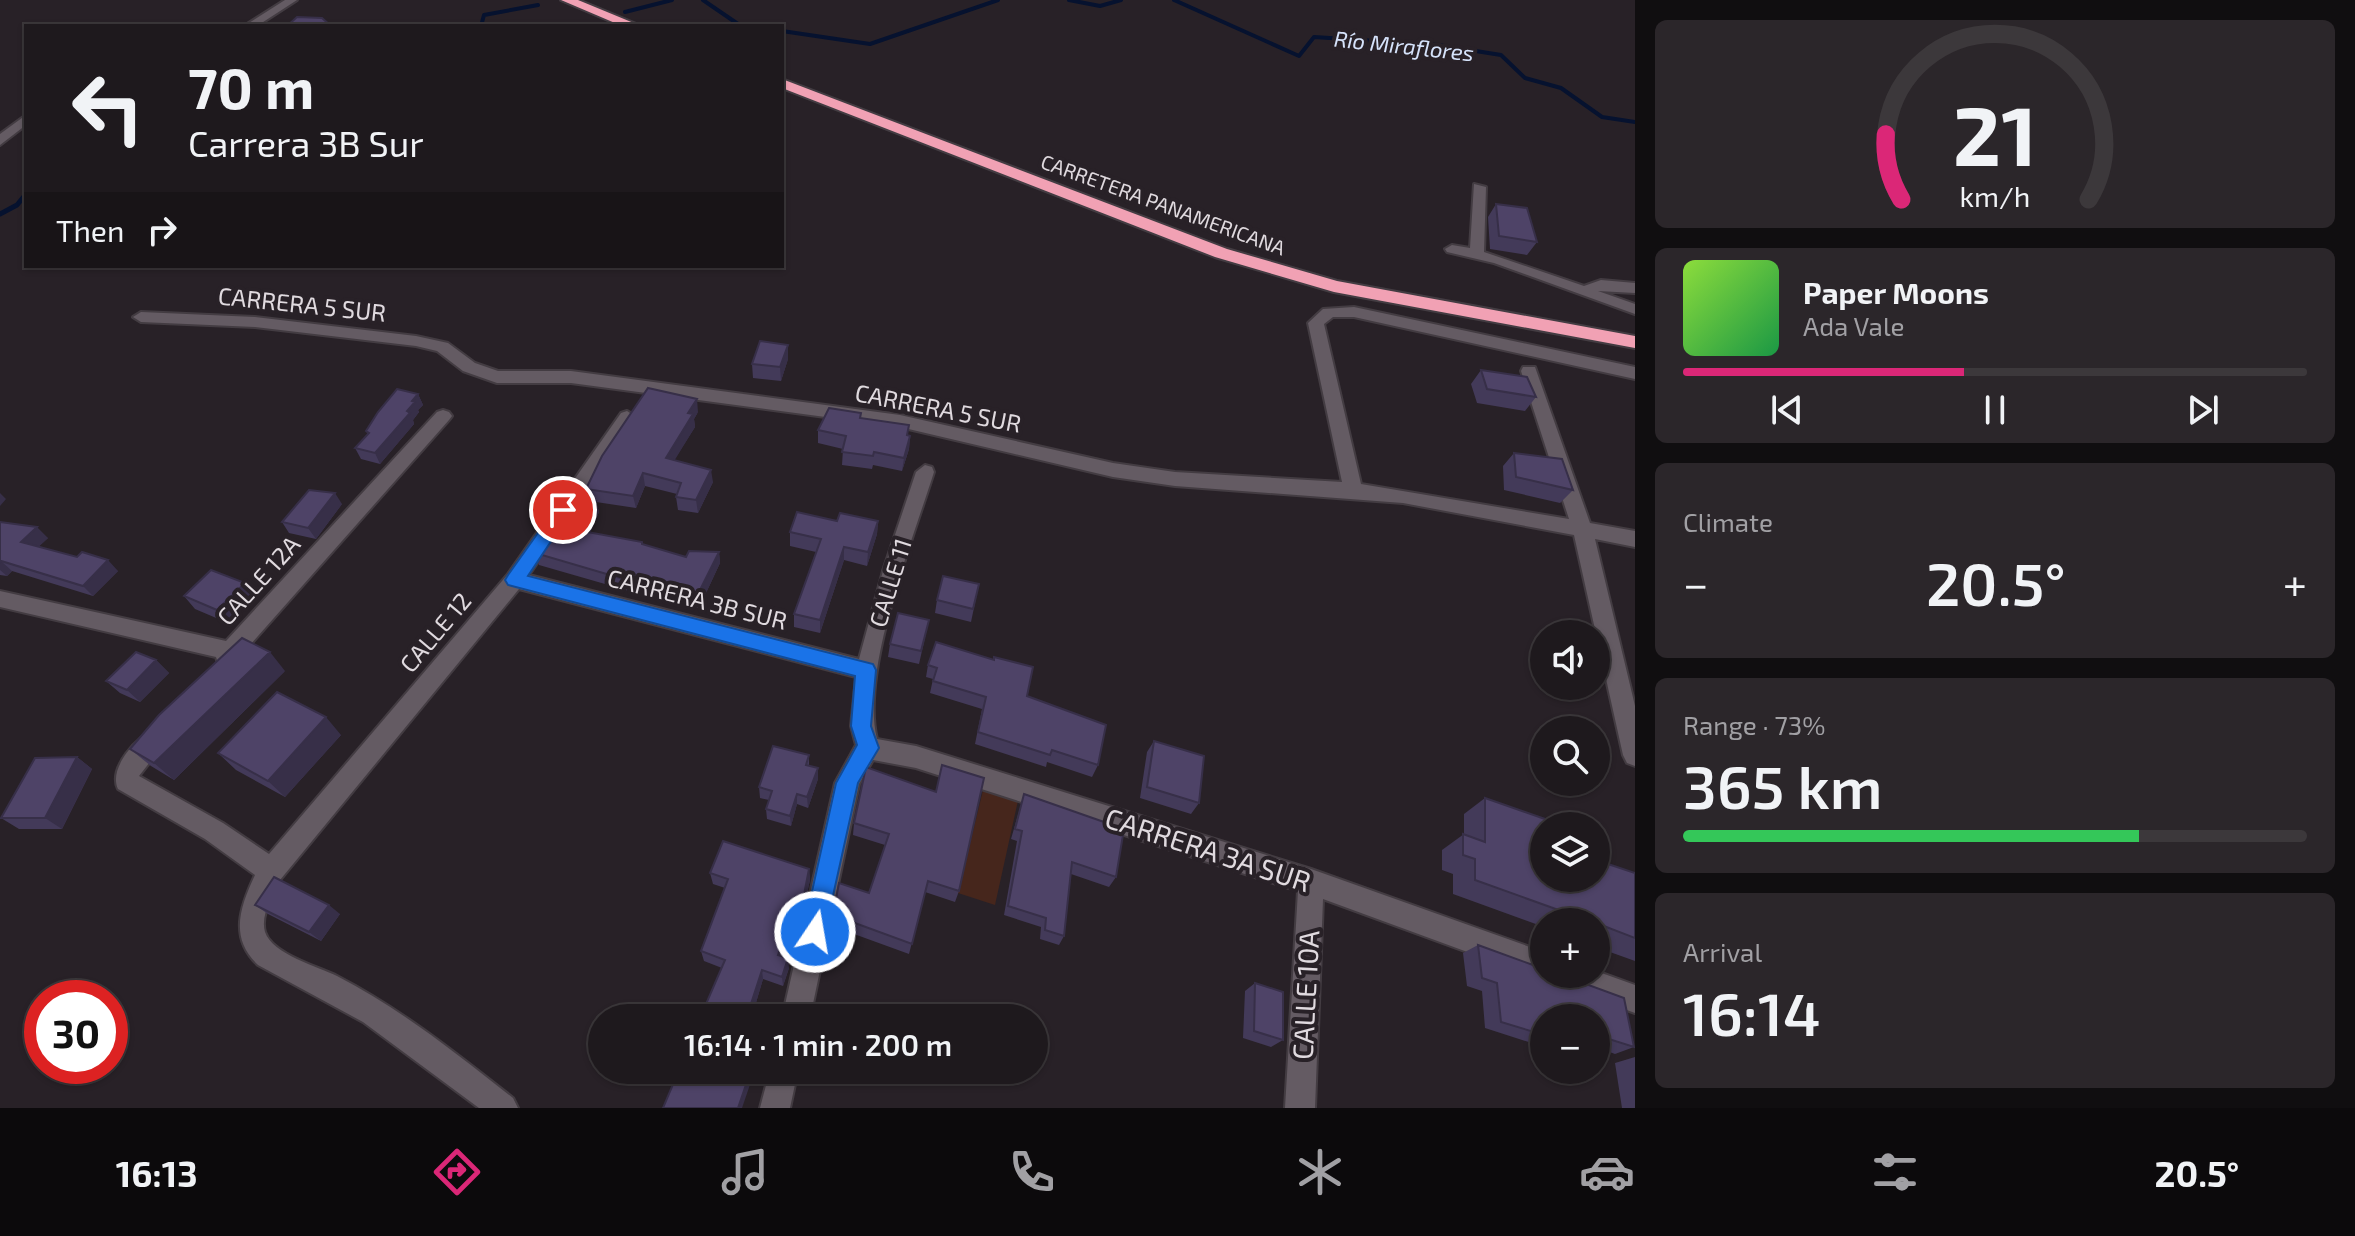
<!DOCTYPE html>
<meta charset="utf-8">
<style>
:root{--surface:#1e191d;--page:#2b262a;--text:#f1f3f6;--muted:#a1a0a4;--line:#3c383b;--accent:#db2777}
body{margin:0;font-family:"Exo 2",sans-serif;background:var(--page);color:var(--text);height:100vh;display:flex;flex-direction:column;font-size:30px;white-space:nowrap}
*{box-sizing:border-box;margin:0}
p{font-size:26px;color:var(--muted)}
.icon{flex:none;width:44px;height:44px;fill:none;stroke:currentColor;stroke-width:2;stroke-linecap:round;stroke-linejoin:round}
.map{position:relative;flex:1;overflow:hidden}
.sheet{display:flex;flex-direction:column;gap:20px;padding:20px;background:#100e10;width:720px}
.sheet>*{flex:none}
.hud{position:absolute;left:24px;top:24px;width:760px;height:244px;border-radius:0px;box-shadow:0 2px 6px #0004,0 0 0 2px var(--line);background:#1e191d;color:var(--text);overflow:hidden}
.fabs{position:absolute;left:1530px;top:620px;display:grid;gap:16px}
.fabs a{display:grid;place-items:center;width:80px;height:80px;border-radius:50%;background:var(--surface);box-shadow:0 2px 6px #0004,0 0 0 2px var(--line);font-size:40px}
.speed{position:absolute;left:24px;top:980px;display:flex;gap:16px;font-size:40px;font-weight:700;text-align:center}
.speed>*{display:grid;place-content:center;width:104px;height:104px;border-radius:50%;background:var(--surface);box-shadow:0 2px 6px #0004,0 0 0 2px var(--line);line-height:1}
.speed .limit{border:12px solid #d22;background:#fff;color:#111}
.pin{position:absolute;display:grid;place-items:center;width:68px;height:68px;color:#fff;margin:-34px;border:4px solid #fff;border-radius:50%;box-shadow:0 2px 8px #0007}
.me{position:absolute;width:88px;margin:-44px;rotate:12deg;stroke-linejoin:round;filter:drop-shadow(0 0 6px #0008)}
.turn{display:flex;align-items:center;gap:28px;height:168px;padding:0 32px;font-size:36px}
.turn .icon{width:104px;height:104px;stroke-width:2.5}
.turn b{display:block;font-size:56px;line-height:68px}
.then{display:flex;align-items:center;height:76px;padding:0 32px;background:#0003;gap:16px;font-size:30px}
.big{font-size:60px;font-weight:600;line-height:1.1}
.sheet .card{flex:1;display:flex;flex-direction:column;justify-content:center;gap:12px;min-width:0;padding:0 28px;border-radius:12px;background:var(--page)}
.sheet .dial{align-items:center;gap:0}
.dial svg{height:208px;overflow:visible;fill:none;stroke:var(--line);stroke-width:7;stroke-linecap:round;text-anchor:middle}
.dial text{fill:var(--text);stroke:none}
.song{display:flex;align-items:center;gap:24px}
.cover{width:96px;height:96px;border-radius:12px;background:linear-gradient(135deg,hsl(90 70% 55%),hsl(140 70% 35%))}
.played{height:8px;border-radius:4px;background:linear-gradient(90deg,var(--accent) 45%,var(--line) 45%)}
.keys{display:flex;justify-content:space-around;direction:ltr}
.heat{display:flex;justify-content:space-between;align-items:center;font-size:44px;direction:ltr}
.charge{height:12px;border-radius:6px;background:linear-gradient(90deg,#34c759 73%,var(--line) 0)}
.trip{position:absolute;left:588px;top:1004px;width:460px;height:80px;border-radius:40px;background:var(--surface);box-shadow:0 2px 6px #0004,0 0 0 2px var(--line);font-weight:600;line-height:80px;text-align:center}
.tabs{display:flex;height:128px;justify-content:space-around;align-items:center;background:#0c0a0c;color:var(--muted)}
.tabs .icon{width:56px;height:56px}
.tabs .current{color:var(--accent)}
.tabs b{font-size:36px;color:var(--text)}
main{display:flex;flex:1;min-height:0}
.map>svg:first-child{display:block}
</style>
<main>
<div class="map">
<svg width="1635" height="1108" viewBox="0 0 1635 1108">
<rect width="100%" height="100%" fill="#282127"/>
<path fill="#46261c" d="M984,786L1019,796L995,905L958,893Z"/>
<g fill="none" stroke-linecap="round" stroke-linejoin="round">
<path stroke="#06122f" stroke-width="4" d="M703,0L738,24L753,26
M1069,0L1100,6L1121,0
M1174,0L1299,56L1314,37L1438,45L1501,55L1525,78L1561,88L1602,117L1635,122
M625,12L672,0
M481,26L484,15L538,5
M782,31L870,44L998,0"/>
<path stroke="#06122f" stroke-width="5" d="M0,214L17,205L26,194"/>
<defs>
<path id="minor" d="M285,0H297L257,26H244Z
M26,115V125L0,145V134Z
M1474,184L1486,187L1484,252L1584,286L1601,280L1635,283V293L1598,291L1635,304V314L1494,263L1447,252L1445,249L1452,245L1470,248Z
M1354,307L1635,367V379L1354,317H1333L1324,324L1361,484L1569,519L1521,371L1523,367H1535L1590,523L1635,531V547L1595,539L1635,706V766L1627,763L1623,755L1574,535L1403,503L1175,486L1113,477L900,427L571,383H497L463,371L437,351L416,346L255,327L141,322L133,317L141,312L255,317L416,336L448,343L475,363L498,371H571L900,415L1113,463L1175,472L1342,482L1308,323L1323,309Z
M443,410L449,412L452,416L449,420L234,663L226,665L218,663L216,657L0,607V591L226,641L437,412Z
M627,411L636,417L529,575L859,659L883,571L916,472L925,465L932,467L934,472C913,539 860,672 877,739L916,746L1311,869L1544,952V974H1596V971L1635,985V1013L1556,984L1553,976L1544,980L1323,899L1315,1108H1285L1298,891L916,768L873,760L859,784L810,1018H782L835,783L856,745L851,726L856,677L519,589L280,880C273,895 260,915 265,932C272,954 319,967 337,976C401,1009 457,1054 513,1098L518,1108H479L363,1022L258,965C229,938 240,907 255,875L205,839L118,789C108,768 137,736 156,729L164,732L168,739L139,776L223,823L269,854L508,574L621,413Z
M770,1070H798L790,1108H760Z"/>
<path id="highway" d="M561,0H578L641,26H622Z
M782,79L1227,249L1337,281L1635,336V348L1334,292L1215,257L782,88Z"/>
</defs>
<use href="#minor" stroke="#433c42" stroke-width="4"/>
<use href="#highway" stroke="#433c42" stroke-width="4"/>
<use href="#minor" fill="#645b63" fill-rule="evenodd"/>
<use href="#highway" fill="#f1a1b4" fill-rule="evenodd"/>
</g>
<path fill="#433a59" d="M1496,204L1537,242L1527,255L1490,249L1488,217Z
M788,359L781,381L753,378L752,364Z
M1481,370L1536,397L1525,411L1477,403L1471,384Z
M418,394L423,405L418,410L419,412L413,420L414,424L380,464L361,459L355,448L368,435L366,431Z
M698,412L694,419L695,427L674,460L713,482L698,513L678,510L676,497L677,494L645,486L636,508L596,502L599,512L590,533L642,542L643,544L686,557L719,552L720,563L699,608L665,598L664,601L539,565L535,553L562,522L590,500L586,489Z
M861,413V418L910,436L909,449L902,471L873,465L872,469L842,465L843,449L818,443V430Z
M1514,453L1573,490L1560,503L1504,490L1503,466Z
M342,504L316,539L289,533L282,522Z
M837,521H878L877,534L867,566L844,560L820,633L794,627V614L816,552L790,546V532Z
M0,522L48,538L38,547L118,571L93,596L12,571L7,576L0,575Z
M979,584L971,622L935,613L937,600Z
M184,596H255L228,623L195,609Z
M929,620L919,664L888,657L890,644Z
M156,660L169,673L140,702L120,693L106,681Z
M928,665L1027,696L1098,765L1092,777L1047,762L1046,767L975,744L982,709L930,693L933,679L926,677Z
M285,671L174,780L151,766L130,749Z
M341,735L285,797L236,770L218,753Z
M1154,741L1199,803L1191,814L1140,798L1147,752Z
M809,755V766L818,779L808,808L797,804L791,826L767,819L766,809L769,800L760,798L759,787Z
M77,757L92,769L62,829H19L1,818Z
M866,767L959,891L955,902L925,892L909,954L832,926L833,915L869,893L885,845L853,835L854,823Z
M1024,794L1116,877L1109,887L1071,874L1064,936L1059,945L1040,939L1041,927L1004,915L1017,841L1011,839Z
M1485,798L1544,878L1635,873V961L1596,947V922H1544V927L1453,894V874L1442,870V850L1464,834V814Z
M809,869L810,880L802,916L796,914L782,956L789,968L783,986L763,979L755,1006L762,1017L722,968L704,961L701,951L725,888L713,884L710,873Z
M255,905L340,914L321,941L268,914Z
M1478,945L1572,979L1634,1047L1615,1054L1596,1047V1018H1544V1047L1485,1028L1482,991L1467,986L1463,953Z
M1255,983L1283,1040L1271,1047L1243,1038L1245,991Z
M1635,1057V1108H1622L1615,1063Z"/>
<path fill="#372f48" d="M788,345V359L781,381L780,367Z
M418,394L423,405L418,410L419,412L413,420L414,424L380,464L375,453L407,411L412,401Z
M697,399L698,412L694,419L695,427L668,471L666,458L688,413Z
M910,436L909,449L902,471L904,458Z
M711,470L713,482L698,513L696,500Z
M643,473L645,486L636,508L633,496Z
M0,493L6,499L0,506Z
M335,493L342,504L316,539L308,528Z
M596,501L599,512L585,543L582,531Z
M878,521L877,534L867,566L868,552Z
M37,527L48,538L32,553L21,542Z
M844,547V560L820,633V620Z
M719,552L720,563L699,608L697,596Z
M108,560L118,571L93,596L83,586Z
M1,561L12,571L7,576L0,570V562Z
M245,583L255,596L228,623L217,610Z
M663,587L665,598L664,601L661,590Z
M270,652L285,671L174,780L154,763Z
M156,660L169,673L140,702L127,690Z
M326,717L341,735L285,797L268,781Z
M77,757L92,769L62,829L45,818Z
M818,768V779L808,808L807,797Z
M797,794V804L791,826L790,816Z
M809,869L810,880L802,916V905Z
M795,903L796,914L780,965L778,955Z
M329,905L340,914L321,941L309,932Z
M788,958L789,968L783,986L782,977Z
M762,970L763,979L753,1013L751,1004Z
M761,1008L762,1017L757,1018Z
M751,1070H755L742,1108H738Z"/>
<path fill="#4e4367" stroke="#372f48" stroke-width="2" d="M297,17L322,18L331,26H287Z
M1496,204L1527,208L1537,242L1499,236Z
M760,341L788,345L780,367L752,364Z
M1481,370L1527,377L1536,397L1487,389Z
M648,388L697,399L688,413L693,414L666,458L711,470L696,500L676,497L681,483L643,473L633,496L586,489L602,456Z
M397,389L418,394L412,401L415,402L407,411L410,413L375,453L355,448L369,433L366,431L378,412Z
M829,408L861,413L860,418L909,425L907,435L910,436L904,458L874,452L873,456L842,452L846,436L818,430Z
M1514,453L1562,459L1573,490L1516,477Z
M309,490L335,493L308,528L282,522Z
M574,497L596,501L582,531L642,542V544L686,557L689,551L719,552L697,596L663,587L661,590L535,553L557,521L562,522Z
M797,512L837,521L840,513L878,521L868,552L844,547L820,620L794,614L821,539L790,532Z
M0,522L37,527L21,542L77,557L82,552L108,560L83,586L1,561L0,562Z
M211,570L245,583L217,610L184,596Z
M943,576L979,584L973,609L937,600Z
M898,613L929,620L921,651L890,644Z
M242,638L270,652L154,763L130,749L159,715Z
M936,642L994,660V657L1033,667L1027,696L1106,725L1098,765L1052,750L1050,755L978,732L986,697L933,681L937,668L928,665Z
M136,652L156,660L127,690L106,681Z
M277,692L326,717L268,781L218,753Z
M1154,741L1204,756L1199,803L1147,787Z
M773,746L809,755L806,765L818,768L807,797L797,794L790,816L766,809L772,791L759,787Z
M77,757L45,818H1L35,758Z
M942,765L984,778L959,891L928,881L912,944L833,915L839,883L869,893L889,834L854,823L866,767L936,792Z
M1024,794L1124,829L1116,877L1072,862L1064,936L1045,930L1046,918L1008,906L1022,831L1015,829Z
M1485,798L1545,819L1544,878H1596V860L1635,873V938L1596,923V922H1592L1475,880V859L1463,855V834L1485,842Z
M723,841L809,869L802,905L795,903L778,955L788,958L782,977L762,970L751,1004L761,1008L757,1018H700L725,960L701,951L728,879L710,873Z
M274,877L329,905L309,932L255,905Z
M1478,945L1544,969V974H1569L1572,979L1624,998L1634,1047L1596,1035V1018H1544V1035L1501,1022L1497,983L1482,978Z
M1255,983L1283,992V1040L1254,1031Z
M679,1070H751L738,1108H663Z"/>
<path fill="#1a73e8" stroke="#114b97" stroke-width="2" d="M563,504L572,510L528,576L873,664L876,670L871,726L879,748L858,783L823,941L815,944L806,941L803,932L836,783L857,745L851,726L855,676L508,585L505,580L508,575L557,506Z"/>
<g text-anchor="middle" stroke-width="8" stroke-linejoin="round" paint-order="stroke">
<g font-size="20" fill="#e0dadf" stroke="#282127">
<text transform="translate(1163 205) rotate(20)" y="7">CARRETERA PANAMERICANA</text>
</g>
<g font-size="22" font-style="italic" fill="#d6e3fb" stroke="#282127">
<text transform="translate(1404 46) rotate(6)" y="8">Río Miraflores</text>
</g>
<g font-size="24" fill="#e0dadf" stroke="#282127">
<text transform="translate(302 305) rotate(6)" y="8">CARRERA 5 SUR</text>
<text transform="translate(938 409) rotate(11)" y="8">CARRERA 5 SUR</text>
<text transform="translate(259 581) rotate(-48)" y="8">CALLE 12A</text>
<text transform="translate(891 583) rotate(-73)" y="8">CALLE 11</text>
<text transform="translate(697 600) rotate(14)" y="8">CARRERA 3B SUR</text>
<text transform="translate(436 633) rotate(-50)" y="8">CALLE 12</text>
</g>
<g font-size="28" fill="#e0dadf" stroke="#282127">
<text transform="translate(1208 850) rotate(18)" y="10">CARRERA 3A SUR</text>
<text transform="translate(1306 995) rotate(-87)" y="10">CALLE 10A</text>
</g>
</g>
</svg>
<div class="fabs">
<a><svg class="icon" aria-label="sound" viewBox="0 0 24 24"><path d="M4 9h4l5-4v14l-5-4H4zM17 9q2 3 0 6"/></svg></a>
<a><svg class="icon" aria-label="search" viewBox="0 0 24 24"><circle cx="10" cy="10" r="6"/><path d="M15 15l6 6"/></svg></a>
<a><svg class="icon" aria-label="layers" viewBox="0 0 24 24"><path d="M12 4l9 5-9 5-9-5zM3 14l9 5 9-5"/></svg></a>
<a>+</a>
<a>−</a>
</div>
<div class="speed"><div class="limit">30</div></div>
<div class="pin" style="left:563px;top:510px;background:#d93025"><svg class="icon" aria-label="arrive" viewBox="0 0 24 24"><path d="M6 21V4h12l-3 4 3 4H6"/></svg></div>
<svg class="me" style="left:815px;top:932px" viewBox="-20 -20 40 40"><circle r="17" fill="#1a73e8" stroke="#fff" stroke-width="3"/><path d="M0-11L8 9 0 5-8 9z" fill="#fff"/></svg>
<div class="trip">16:14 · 1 min · 200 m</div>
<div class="hud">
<div class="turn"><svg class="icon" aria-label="left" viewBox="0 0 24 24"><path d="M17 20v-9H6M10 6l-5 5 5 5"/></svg><div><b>70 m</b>Carrera 3B Sur</div></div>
<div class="then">Then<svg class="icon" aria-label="right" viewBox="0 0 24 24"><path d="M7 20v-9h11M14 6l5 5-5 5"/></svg></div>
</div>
</div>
<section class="sheet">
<div class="card dial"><svg viewBox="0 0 100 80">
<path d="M14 69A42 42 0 1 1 86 69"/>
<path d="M14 69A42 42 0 0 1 8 44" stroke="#db2777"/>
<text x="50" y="56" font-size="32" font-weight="700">21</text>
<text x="50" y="72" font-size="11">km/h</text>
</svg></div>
<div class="card">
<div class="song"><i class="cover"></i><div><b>Paper Moons</b><p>Ada Vale</p></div></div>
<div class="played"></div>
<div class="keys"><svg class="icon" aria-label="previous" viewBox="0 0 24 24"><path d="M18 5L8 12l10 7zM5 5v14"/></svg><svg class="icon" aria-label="pause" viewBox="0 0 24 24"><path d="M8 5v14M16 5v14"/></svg><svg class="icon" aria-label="next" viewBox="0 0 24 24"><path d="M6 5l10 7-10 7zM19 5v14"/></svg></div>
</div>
<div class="card"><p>Climate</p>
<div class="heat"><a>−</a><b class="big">20.5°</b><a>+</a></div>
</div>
<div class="card"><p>Range · 73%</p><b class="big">365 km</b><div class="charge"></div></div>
<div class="card"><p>Arrival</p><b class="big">16:14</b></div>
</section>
</main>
<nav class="tabs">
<b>16:13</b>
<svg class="icon current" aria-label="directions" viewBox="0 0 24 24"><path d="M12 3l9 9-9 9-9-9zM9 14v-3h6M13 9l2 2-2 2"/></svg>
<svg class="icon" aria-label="music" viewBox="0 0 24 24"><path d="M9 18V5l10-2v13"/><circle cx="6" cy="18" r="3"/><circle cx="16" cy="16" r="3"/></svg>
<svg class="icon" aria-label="phone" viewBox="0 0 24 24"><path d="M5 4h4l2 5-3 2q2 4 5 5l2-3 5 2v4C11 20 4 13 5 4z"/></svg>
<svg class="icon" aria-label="climate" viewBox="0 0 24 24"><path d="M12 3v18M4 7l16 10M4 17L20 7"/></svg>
<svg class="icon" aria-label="car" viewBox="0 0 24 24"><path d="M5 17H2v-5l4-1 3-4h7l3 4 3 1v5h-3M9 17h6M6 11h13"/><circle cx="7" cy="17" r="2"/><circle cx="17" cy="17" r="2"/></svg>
<svg class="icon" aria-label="filters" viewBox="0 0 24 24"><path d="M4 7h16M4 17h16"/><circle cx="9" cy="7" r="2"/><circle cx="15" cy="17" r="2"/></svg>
<b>20.5°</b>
</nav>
